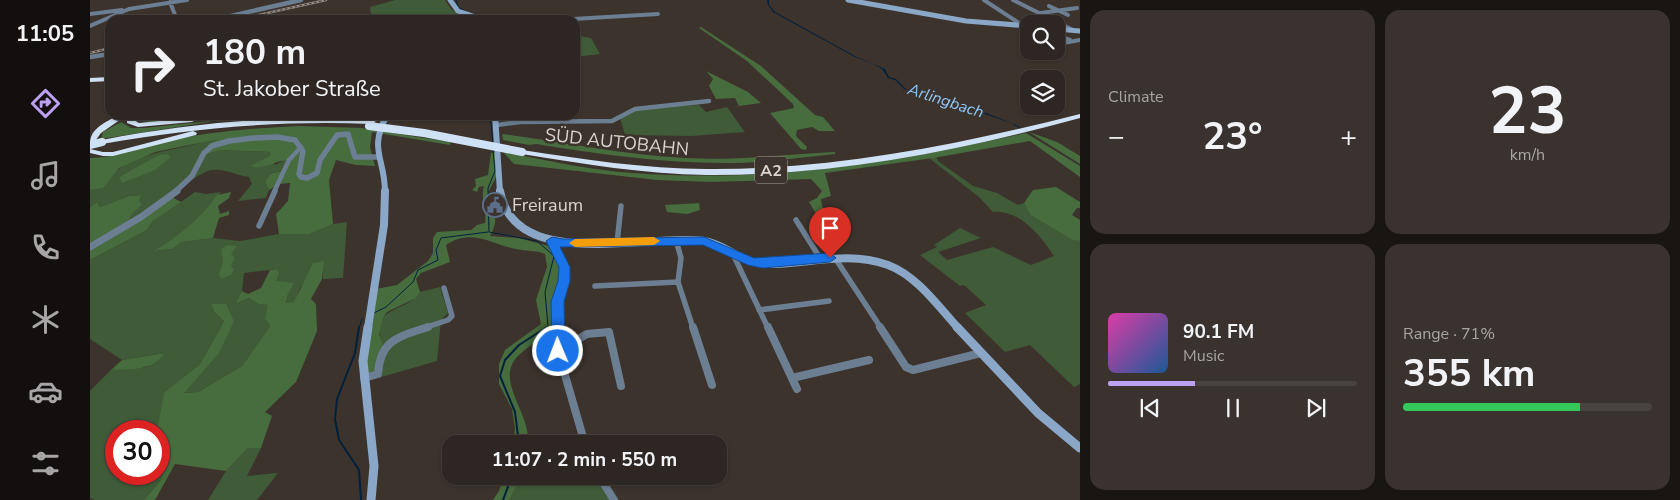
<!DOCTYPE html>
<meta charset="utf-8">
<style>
:root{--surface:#2d2622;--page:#39322f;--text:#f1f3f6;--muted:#a7a5a5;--line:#484340;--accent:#bca0f2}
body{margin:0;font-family:"Nunito Sans",sans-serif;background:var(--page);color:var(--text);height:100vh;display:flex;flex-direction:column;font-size:19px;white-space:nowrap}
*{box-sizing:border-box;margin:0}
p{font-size:16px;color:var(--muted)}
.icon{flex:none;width:28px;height:28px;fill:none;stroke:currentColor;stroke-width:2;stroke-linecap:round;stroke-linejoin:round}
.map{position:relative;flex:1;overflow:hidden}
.panel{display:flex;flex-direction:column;gap:10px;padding:10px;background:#191513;width:600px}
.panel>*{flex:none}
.hud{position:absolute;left:15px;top:15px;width:475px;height:105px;border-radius:15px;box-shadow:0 1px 4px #0004,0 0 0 1px var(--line);background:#2d2622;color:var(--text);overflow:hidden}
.controls{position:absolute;left:930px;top:15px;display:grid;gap:10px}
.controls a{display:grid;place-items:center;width:45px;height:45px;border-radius:10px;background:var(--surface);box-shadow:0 1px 4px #0004,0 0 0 1px var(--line);font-size:25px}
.speed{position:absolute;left:15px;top:420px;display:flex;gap:10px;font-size:25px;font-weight:700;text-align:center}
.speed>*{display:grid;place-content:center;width:65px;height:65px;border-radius:50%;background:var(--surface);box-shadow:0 1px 4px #0004,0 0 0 1px var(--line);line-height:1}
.speed .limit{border:8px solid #d22;background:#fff;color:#111}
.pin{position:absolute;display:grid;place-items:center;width:42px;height:42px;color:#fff;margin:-51px -21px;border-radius:50% 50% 50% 0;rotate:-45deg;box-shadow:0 0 5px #0007}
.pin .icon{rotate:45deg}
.me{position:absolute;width:55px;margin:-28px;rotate:359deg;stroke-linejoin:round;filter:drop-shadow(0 0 4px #0008)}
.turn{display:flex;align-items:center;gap:18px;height:105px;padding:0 15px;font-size:22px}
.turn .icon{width:65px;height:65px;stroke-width:2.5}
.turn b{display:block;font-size:35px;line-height:42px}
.big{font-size:38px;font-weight:700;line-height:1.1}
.panel .widget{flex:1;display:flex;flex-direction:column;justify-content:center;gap:8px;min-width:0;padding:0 18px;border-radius:15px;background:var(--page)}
.panel .dial{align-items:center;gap:0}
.dial b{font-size:65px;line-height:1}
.song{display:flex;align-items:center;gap:15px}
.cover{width:60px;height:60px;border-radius:8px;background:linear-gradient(135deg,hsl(320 70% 55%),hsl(210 70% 35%))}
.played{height:5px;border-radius:2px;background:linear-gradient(90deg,var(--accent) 35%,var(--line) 35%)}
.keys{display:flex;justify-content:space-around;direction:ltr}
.heat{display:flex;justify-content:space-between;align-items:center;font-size:28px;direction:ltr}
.charge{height:8px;border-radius:4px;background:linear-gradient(90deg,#34c759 71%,var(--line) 0)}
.panel .tiles{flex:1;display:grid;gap:10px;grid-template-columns:repeat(2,1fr)}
.trip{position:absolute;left:352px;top:435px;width:285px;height:50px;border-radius:15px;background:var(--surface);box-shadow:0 1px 4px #0004,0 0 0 1px var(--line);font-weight:700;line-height:50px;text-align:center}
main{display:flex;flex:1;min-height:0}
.dock{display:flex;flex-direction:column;width:90px;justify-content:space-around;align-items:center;background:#120f0e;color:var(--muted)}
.dock .icon{width:35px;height:35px}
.dock .on{color:var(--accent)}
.dock b{font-size:22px;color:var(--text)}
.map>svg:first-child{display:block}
</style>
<main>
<nav class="dock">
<b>11:05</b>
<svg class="icon on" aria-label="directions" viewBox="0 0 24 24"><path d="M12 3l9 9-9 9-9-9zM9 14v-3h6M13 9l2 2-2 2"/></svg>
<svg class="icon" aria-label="music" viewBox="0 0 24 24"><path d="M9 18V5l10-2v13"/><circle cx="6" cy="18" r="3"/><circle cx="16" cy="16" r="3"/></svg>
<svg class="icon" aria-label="phone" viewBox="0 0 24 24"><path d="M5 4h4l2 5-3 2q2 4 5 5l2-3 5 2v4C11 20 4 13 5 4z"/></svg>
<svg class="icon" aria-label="climate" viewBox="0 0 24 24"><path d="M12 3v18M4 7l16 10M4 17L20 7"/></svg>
<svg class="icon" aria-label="car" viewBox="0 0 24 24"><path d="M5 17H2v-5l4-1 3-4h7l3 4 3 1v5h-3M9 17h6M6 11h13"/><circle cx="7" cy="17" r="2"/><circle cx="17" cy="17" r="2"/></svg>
<svg class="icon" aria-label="filters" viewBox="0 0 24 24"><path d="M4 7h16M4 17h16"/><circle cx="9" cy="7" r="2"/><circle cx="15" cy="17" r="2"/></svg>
</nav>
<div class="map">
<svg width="990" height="500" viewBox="0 0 990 500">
<rect width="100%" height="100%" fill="#3c332d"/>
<path fill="#3f5b37" d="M305,0H355L361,9L376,16L344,20H282L280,7Z
M485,35L501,38L510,54L485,57Z
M609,105L616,112L637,107L655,132L601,136L535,135L530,118C550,104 585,107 609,105Z
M123,138L131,139L130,150L181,152V156L185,165L195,160L202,161L195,170L180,174L175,182L179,190L176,198L148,201L162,184L159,177C145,175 135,168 121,170C106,173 49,218 33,230L42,213L52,203L48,202L51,195L39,196L10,207L7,202L0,207V190C19,186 16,178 30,168C58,149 93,151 123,138Z
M846,157L848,161L883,186L907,193L928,205L934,203L940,215L983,239L990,241V384L984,387L940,345L915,352L875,313L896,305L874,285L870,286L830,255L847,247L844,245L870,228L891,238L848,252L857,260L903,247L941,265L964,256C951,236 929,209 903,212L889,197L839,158Z
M105,192L116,194L131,192L113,214L89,235L66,251L82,249L92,242L123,238L150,241L189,234H220L243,224L257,222L253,278L233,279V261L210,288L205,302L196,304L198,294L186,281L187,269L154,273L152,291L145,304L159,298L168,304L179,305L180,326L152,366L108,392L93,393L144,321L121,304L124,312L134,321L110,364L75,393L68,430L26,431V474H69V462L75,463L71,480L54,500H5L0,498V391L21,370L57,367L75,353L32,360L0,339V260L57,230L62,222Z
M350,287L358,313L351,320L347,361L277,381L276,375L293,345C277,305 318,313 330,292Z
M158,448H171L157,476L188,473L167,500H118L136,471Z
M432,476H513L527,500H419Z"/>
<path fill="#476c3d" d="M611,27L671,66L725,115L733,117L745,131H729L722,127L707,130L706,136L717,147L716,150L711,149L680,113L704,108L703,104L657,61L609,28Z
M616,71L658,92L671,103L649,106L645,98L626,99L619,86L623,79Z
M45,115H62L61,119L83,115H151C128,117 60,127 44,119Z
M120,121L119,122L11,139L13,132L31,122L41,128H54Z
M209,126L271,128L360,142V145L282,132L280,147L285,166L266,165L246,160L239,180L243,224L220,234H189L186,214L198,201L200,183L189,184L179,190L175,182L180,174L195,170L201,161C187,158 176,171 160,166L180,156L181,152L130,150L116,154L118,144L129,139L65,152L29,168L13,188L0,190V158C25,158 47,148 71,142C117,132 163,128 209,126Z
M939,132L967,142L990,156V164Z
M936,133L990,166V177L940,141L843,158L735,173L741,196L731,199C733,217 743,221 758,231L744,225L734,227L719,202L727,198L732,191L721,179L621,182L567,180L424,164L413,152C456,160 499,170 543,173C681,183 802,163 936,133Z
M412,134C475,142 532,155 596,158C646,161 695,154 745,152V154C708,158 672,163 635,163C572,163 508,154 446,144L439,145L413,140Z
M407,152C407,159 408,169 406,176C405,182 399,188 398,194C395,213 414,211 400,236L429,238L462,247C477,272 471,275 464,300C462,309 464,320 464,329C453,337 440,345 430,354C402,379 441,411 438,444H423L425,429L422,409L409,384V364L415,350L451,324L446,300L457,267L455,254C446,250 441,252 432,250C405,247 383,226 356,245L360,262L331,273L326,279L330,292L326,298L297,312L293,318L289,334L293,345L287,369L276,375L275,354L286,289L307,285L338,261L343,253V238L347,232L381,230L387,225L395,223C397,210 390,199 394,186L389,187L387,192L382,190L386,186L385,179L398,175L401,153Z
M77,154L81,157L65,170L32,183L29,177L69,155Z
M966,187L990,202V208H987L982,215L990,220V241L983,240L940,215L934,203L943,190Z
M141,192L139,198L128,206L130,214L139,211V215L129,218L123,238L92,242L82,249L64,251C90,235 110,219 127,195Z
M51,195L49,201L52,204L42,214L34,228L82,197L91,202L62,222L57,230L0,260V207L7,202L10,207L39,196Z
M609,203L610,210L597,214L577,212L575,205Z
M137,245L147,246L141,254L145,258L141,266L144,269L141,275L131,279L129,274L133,262L131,249Z
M234,261L232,279L221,299L226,304L227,331L206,382L175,412L182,416L171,448H158L136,471L85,464L65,500H54L71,480L75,464L69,462V431H67L74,393L110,364L134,321L124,312L121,304H136L144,321L129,353L94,393L108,392L152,366L180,326L175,318L178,305L168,304L159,298L145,304L152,291L158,294L171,288L180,270L187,269L189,273L186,281L204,283L198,294L196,303L204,302L223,263Z
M75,353C63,371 41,369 21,370L32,360Z
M414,476H432L419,500H403L409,491Z"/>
<path fill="#00213d" d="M677,0H679V5L685,12L765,56L795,69L799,77L806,79L816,89L856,97L924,124L889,112L856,98L837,93H826L814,89L805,80L798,78L792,69L783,64L763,56L683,12L678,5Z"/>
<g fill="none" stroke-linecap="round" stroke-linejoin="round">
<path stroke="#00213d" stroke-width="1" d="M366,0L368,7L375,11
M381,13L401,20
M400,115L403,143
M923,124L930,128
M403,150L405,171L398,188L399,232L447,241L464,256L455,292L458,326L455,328
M284,313L296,307L323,282L328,270L348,260L346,250L351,238L398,232
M269,328L272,319"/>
<path stroke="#00213d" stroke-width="2" d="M269,327L265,353L247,399L245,419L249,440L269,470L271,500
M429,444L425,412L410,376L415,360L429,345L457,327
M413,500L422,476"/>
<path stroke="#6c7e92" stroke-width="4" d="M894,0L932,25
M923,0L985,31
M80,2L87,20
M959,6L978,15
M951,13L987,8
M0,14L32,10
M189,20H207
M466,20L568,14
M0,26L39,9L97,0
M966,35L980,40
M973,43L990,40"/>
<path stroke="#6c7e92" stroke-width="4.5" d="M407,125L430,122L522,121L545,109L619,101
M184,192L199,160L211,147"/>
<path stroke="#6c7e92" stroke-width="5.5" d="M706,220L730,258
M169,226L185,191
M586,240L591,258L588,282L603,328
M462,241L475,267L474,281L467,302L468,328
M527,243L531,206
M643,254L678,328
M745,258L791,328
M505,286L588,282
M669,310L739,301
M334,328L358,320L362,316L354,288"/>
<path stroke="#6c7e92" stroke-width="8" d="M468,327V351L495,444
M603,327L622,385
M678,327L707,389
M790,327L816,367L823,370L891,353
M468,351L497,334L519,332L531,386
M274,378L288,374C290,340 308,337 338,327
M702,378L779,360
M509,476L524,500"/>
<path stroke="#6c7e92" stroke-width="4.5" d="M123,20L211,0
M0,57L20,54"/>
<path stroke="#6c7e92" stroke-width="5.5" d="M85,192L102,176L114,153L122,146L139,141L163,138L187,137L205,140L213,151L209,174L211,177L217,178L227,173L230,160L247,135L258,134L265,157H288"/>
<path stroke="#6c7e92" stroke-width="7" d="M0,247L51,217L87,191"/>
<path stroke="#8aa7c7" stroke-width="5" d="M360,0L368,11L395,20
M758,0L876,21L939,26
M966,29L990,31"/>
<path stroke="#8aa7c7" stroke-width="6" d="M405,115L410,192
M295,192C295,158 278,150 297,115"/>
<path stroke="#8aa7c7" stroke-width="8" d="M410,191C424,273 559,233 614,241C635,244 652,263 674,264C716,265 756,250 798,265C827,276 848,306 868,328
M278,328L294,225L295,191"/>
<path stroke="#8aa7c7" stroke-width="9" d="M278,327L273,361L284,466L281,500
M867,327L948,413L990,448"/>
<path fill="#cfe1f4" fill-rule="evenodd" d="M20,77V81L0,82V78Z
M990,114V118C868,151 744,176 616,175C555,174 493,164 432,154L428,152L432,150C493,159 555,169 616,169C744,170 867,145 990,114Z
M28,115H37L11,133L3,144H0C0,128 15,123 28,115Z
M37,115H45L44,120L49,123L102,118L106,120L102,122L48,127L37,123Z
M248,118L282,120L286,122L282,124C191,120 102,128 12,144L8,142L12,140C90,125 168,117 248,118Z
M103,131L107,133L106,135L23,156H13L0,153V149L13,152H23Z"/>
<defs>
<path id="rail" d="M146,20L236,0
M0,53L20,48"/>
</defs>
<use href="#rail" stroke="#938b86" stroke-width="2.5"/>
<use href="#rail" stroke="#3c332d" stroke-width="1" stroke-dasharray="2.5" stroke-linecap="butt"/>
<path stroke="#cfe1f4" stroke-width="8" d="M279,126L334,133L432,152
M0,145L12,142"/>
</g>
<path fill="#1a73e8" stroke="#114b97" d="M462,237L473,239L614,237L664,258L740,253L746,258L740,262L673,268L658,265L613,245L470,247L480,267V281L474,302L475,351L473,355H464L462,351L461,302L468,281L469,267L456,241Z"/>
<path fill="#f59e0b" d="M564,237L570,241L564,245L485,247L479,243L485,239Z"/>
<defs>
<symbol id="civic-ring" viewBox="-11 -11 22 22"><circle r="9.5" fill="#3c332d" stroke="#5c6f8a" stroke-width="1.5"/><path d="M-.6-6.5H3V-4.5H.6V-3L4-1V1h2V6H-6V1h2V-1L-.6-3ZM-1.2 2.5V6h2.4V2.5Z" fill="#5c6f8a"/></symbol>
</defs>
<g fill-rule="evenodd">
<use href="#civic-ring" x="391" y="191" width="28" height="28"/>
</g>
<g text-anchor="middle" stroke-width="5" stroke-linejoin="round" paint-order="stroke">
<g font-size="16" font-style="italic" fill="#91c8fa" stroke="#3c332d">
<text transform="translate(856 100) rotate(18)" y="6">Arlingbach</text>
</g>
<rect fill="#3c332d" stroke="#aba49f" stroke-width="1" x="665" y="156.5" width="32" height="27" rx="4"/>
<g font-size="16" font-weight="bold" fill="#dad4d0">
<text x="681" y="176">A2</text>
</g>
<g font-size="18" fill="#dad4d0" stroke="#3c332d">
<text transform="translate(527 142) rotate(6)" y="6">SÜD AUTOBAHN</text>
</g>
<g font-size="18" fill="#dad4d0" stroke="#3c332d" text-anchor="start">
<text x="422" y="211">Freiraum</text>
</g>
</g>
</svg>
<div class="controls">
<a><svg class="icon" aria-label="search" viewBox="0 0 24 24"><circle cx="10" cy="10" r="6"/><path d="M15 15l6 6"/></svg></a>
<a><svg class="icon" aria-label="layers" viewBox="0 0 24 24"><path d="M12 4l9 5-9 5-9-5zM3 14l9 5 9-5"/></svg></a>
</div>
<div class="speed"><div class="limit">30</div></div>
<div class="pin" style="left:740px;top:258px;background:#d93025"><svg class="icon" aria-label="arrive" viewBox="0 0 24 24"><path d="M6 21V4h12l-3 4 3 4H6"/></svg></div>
<svg class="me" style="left:468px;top:351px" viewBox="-20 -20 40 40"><circle r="17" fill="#1a73e8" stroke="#fff" stroke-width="3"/><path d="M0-11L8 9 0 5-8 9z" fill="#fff"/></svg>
<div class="trip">11:07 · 2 min · 550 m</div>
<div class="hud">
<div class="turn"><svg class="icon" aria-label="right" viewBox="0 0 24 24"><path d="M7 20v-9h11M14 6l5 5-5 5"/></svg><div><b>180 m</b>St. Jakober Straße</div></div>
</div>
</div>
<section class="panel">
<div class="tiles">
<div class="widget"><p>Climate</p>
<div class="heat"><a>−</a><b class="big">23°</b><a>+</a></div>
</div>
<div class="widget dial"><b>23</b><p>km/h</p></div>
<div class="widget">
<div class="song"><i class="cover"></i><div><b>90.1 FM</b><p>Music</p></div></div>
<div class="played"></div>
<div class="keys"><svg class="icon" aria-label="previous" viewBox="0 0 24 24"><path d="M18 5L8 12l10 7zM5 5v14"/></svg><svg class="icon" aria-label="pause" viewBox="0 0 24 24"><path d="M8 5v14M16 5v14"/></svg><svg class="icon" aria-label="next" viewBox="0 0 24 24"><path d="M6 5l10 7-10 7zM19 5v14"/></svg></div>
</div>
<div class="widget"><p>Range · 71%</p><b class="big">355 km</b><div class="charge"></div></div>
</div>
</section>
</main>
